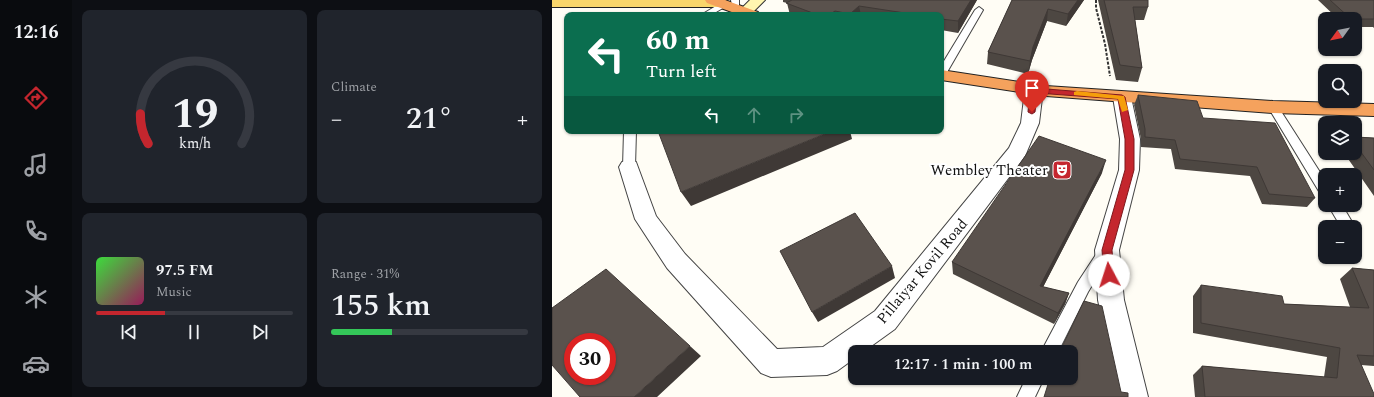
<!DOCTYPE html>
<meta charset="utf-8">
<style>
:root{--surface:#171b24;--page:#20242c;--text:#f1f3f6;--muted:#9ea1a6;--line:#363941;--accent:#c4262e}
body{margin:0;font-family:Spectral,serif;background:var(--page);color:var(--text);height:100vh;display:flex;flex-direction:column;font-size:15px;white-space:nowrap}
*{box-sizing:border-box;margin:0}
p{font-size:13px;color:var(--muted)}
.icon{flex:none;width:22px;height:22px;fill:none;stroke:currentColor;stroke-width:2;stroke-linecap:round;stroke-linejoin:round}
.map{position:relative;flex:1;overflow:hidden}
.panel{display:flex;flex-direction:column;gap:10px;padding:10px;background:#0d0f14;width:480px}
.panel>*{flex:none}
.hud{position:absolute;left:12px;top:12px;width:380px;height:122px;border-radius:8px;box-shadow:0 1px 3px #0004;background:#0b6e4f;color:#fff;overflow:hidden}
.needle{width:26px;rotate:237deg}
.tools{position:absolute;left:766px;top:12px;display:grid;gap:8px}
.tools a{display:grid;place-items:center;width:44px;height:44px;border-radius:8px;background:var(--surface);box-shadow:0 1px 3px #0004;font-size:20px}
.speed{position:absolute;left:12px;top:333px;display:flex;gap:8px;font-size:20px;font-weight:700;text-align:center}
.speed>*{display:grid;place-content:center;width:52px;height:52px;border-radius:50%;background:var(--surface);box-shadow:0 1px 3px #0004;line-height:1}
.speed .limit{border:6px solid #d22;background:#fff;color:#111}
.pin{position:absolute;display:grid;place-items:center;width:34px;height:34px;color:#fff;margin:-41px -17px;border-radius:50% 50% 50% 0;rotate:-45deg;box-shadow:0 0 4px #0007}
.pin .icon{rotate:45deg}
.me{position:absolute;width:44px;margin:-22px;rotate:355deg;stroke-linejoin:round;filter:drop-shadow(0 0 3px #0008)}
.turn{display:flex;align-items:center;gap:14px;height:84px;padding:0 16px;font-size:18px}
.turn .icon{width:52px;height:52px;stroke-width:2.5}
.turn b{display:block;font-size:28px;line-height:34px}
.lanes{display:flex;align-items:center;height:38px;padding:0 16px;background:#0003;justify-content:center;gap:20px;direction:ltr}
.lanes .off{opacity:.35}
.big{font-size:30px;font-weight:600;line-height:1.1}
.panel .card{flex:1;display:flex;flex-direction:column;justify-content:center;gap:6px;min-width:0;padding:0 14px;border-radius:8px;background:var(--page)}
.panel .dial{align-items:center;gap:0}
.dial svg{height:104px;overflow:visible;fill:none;stroke:var(--line);stroke-width:7;stroke-linecap:round;text-anchor:middle}
.dial text{fill:var(--text);stroke:none}
.song{display:flex;align-items:center;gap:12px}
.cover{width:48px;height:48px;border-radius:6px;background:linear-gradient(135deg,hsl(120 70% 55%),hsl(330 70% 35%))}
.played{height:4px;border-radius:2px;background:linear-gradient(90deg,var(--accent) 35%,var(--line) 35%)}
.keys{display:flex;justify-content:space-around;direction:ltr}
.heat{display:flex;justify-content:space-between;align-items:center;font-size:22px;direction:ltr}
.charge{height:6px;border-radius:3px;background:linear-gradient(90deg,#34c759 31%,var(--line) 0)}
.panel .tiles{flex:1;display:grid;gap:10px;grid-template-columns:repeat(2,1fr)}
.trip{position:absolute;left:296px;top:345px;width:230px;height:40px;border-radius:8px;background:var(--surface);box-shadow:0 1px 3px #0004;font-weight:600;line-height:40px;text-align:center}
main{display:flex;flex:1;min-height:0}
.tab-bar{display:flex;flex-direction:column;width:72px;justify-content:space-around;align-items:center;background:#090b0e;color:var(--muted)}
.tab-bar .icon{width:28px;height:28px}
.tab-bar .active{color:var(--accent)}
.tab-bar b{font-size:18px;color:var(--text)}
.map>svg:first-child{display:block}
</style>
<main>
<nav class="tab-bar">
<b>12:16</b>
<svg class="icon active" aria-label="directions" viewBox="0 0 24 24"><path d="M12 3l9 9-9 9-9-9zM9 14v-3h6M13 9l2 2-2 2"/></svg>
<svg class="icon" aria-label="music" viewBox="0 0 24 24"><path d="M9 18V5l10-2v13"/><circle cx="6" cy="18" r="3"/><circle cx="16" cy="16" r="3"/></svg>
<svg class="icon" aria-label="phone" viewBox="0 0 24 24"><path d="M5 4h4l2 5-3 2q2 4 5 5l2-3 5 2v4C11 20 4 13 5 4z"/></svg>
<svg class="icon" aria-label="climate" viewBox="0 0 24 24"><path d="M12 3v18M4 7l16 10M4 17L20 7"/></svg>
<svg class="icon" aria-label="car" viewBox="0 0 24 24"><path d="M5 17H2v-5l4-1 3-4h7l3 4 3 1v5h-3M9 17h6M6 11h13"/><circle cx="7" cy="17" r="2"/><circle cx="17" cy="17" r="2"/></svg>
</nav>
<section class="panel">
<div class="tiles">
<div class="card dial"><svg viewBox="0 0 100 80">
<path d="M14 69A42 42 0 1 1 86 69"/>
<path d="M14 69A42 42 0 0 1 8 46" stroke="#c4262e"/>
<text x="50" y="56" font-size="32" font-weight="700">19</text>
<text x="50" y="72" font-size="11">km/h</text>
</svg></div>
<div class="card"><p>Climate</p>
<div class="heat"><a>−</a><b class="big">21°</b><a>+</a></div>
</div>
<div class="card">
<div class="song"><i class="cover"></i><div><b>97.5 FM</b><p>Music</p></div></div>
<div class="played"></div>
<div class="keys"><svg class="icon" aria-label="previous" viewBox="0 0 24 24"><path d="M18 5L8 12l10 7zM5 5v14"/></svg><svg class="icon" aria-label="pause" viewBox="0 0 24 24"><path d="M8 5v14M16 5v14"/></svg><svg class="icon" aria-label="next" viewBox="0 0 24 24"><path d="M6 5l10 7-10 7zM19 5v14"/></svg></div>
</div>
<div class="card"><p>Range · 31%</p><b class="big">155 km</b><div class="charge"></div></div>
</div>
</section>
<div class="map">
<svg width="822" height="397" viewBox="0 0 822 397">
<rect width="100%" height="100%" fill="#fffdf5"/>
<g fill="none" stroke-linecap="round" stroke-linejoin="round">
<defs>
<path id="lane" d="M179,0H187V11H181Z
M169,3H175L176,5L159,15H149Z
M427,7L431,10L394,74L389,77V66L423,10Z
M721,104L725,105L773,180V195L768,193L716,107Z
M72,131H84L83,167L81,170H73L71,167Z
M776,205H790L803,227H789Z
M554,245L559,247L561,251L536,292L506,352H489L526,282L549,247Z
M474,378H492L483,397H465Z"/>
<path id="street" d="M482,85L488,86L491,90L487,123L473,156L343,329L311,352H303V358L285,371L275,375L219,377L209,373L115,268L83,219L67,167L70,162L77,160L84,162L104,216L133,254L225,349L271,347L323,311L457,148L469,123L473,90L476,86Z
M570,92L576,93L579,97L588,139L587,170L567,250L572,300L596,397H566L546,300L543,250L567,170L568,139L561,97L564,93Z"/>
<path id="secondary" d="M198,0H213L198,15H188L186,12Z"/>
<path id="primary" d="M0,0H173L175,3L173,6L168,7H0Z"/>
<path id="highway" d="M153,0H173L206,12L208,15H188L155,3Z
M389,70L494,86L721,101L822,104V116L721,113L494,96L389,80Z"/>
</defs>
<use href="#lane" stroke="#444" stroke-width="2"/>
<use href="#street" stroke="#444" stroke-width="2"/>
<use href="#secondary" stroke="#333" stroke-width="2"/>
<use href="#primary" stroke="#222" stroke-width="2"/>
<use href="#highway" stroke="#222" stroke-width="2"/>
<path stroke="#333" stroke-width="2" stroke-dasharray="3 1.5" stroke-linecap="butt" d="M544,0V8L553,44L558,76"/>
<use href="#lane" fill="#fff" fill-rule="evenodd"/>
<use href="#street" fill="#fff" fill-rule="evenodd"/>
<use href="#secondary" fill="#fff6b0" fill-rule="evenodd"/>
<use href="#primary" fill="#f9d66b" fill-rule="evenodd"/>
<use href="#highway" fill="#f5a25d" fill-rule="evenodd"/>
</g>
<path fill="#4d4742" d="M231,0H425L406,33L389,30V15H238L235,3L231,2Z
M460,0H532L514,26L495,21L480,60L476,74L435,64L436,52Z
M546,0H596V7L592,20H583L590,68L586,82L564,80Z
M766,0H822V28L821,27H803V19H786Z
M586,95L651,118L763,198L755,207L710,204L698,176L623,169L619,149L589,147V139L582,105Z
M803,137L822,138V196L792,153H803Z
M550,173L491,287L517,293L513,304L502,324L401,274L400,262Z
M800,268L822,270V366L809,365L822,397H643L641,375L650,366L772,377L775,357L641,333V296L649,285L732,304L798,307L788,279Z"/>
<path fill="#3f3936" d="M419,0H425L406,33V21Z
M526,0H532L514,26L516,14Z
M307,6L309,15H298V14Z
M496,9L495,21L480,60L476,74L478,61L481,47Z
M283,11L284,15H277Z
M280,131H298L300,139L139,206L129,192Z
M554,160L550,173L486,297L488,286Z
M340,266L343,278L266,322L260,312Z
M517,293L513,304L502,324L506,313Z
M138,346L149,356L105,397H82Z"/>
<path fill="#5a524d" stroke="#3f3936" fill-rule="evenodd" d="M240,0H419L406,21L389,19V15H366L307,6L298,14L283,11L277,15H266L234,3Z
M460,0H526L516,14L496,9L481,47L478,61L436,52Z
M552,0H596V7H581L590,68L568,65Z
M778,0H822V19H799Z
M586,95L645,101L651,118L723,123L763,198L717,194L705,167L628,159L623,140L593,137V129Z
M106,131H280L129,192Z
M487,136L554,160L488,286L517,293L506,313L400,262Z
M803,137L822,138V170L803,144Z
M303,213L340,266L260,312L228,251Z
M800,268L822,270V356L805,355L822,394V397H653L650,366L785,378L788,348L649,323V285L730,296L732,304L817,308Z
M54,269L138,346L82,397H28L0,365V308ZM21,342H55V376H21Z
M532,301L550,306L569,392L576,393V397H492L498,378H519V352H506L507,347H510Z"/>
<path fill="#c4262e" stroke="#7f191e" d="M482,88L570,95L573,97L582,139V170L560,250L562,275L561,278H553L552,275L550,250L573,170V139L566,99L485,93L483,112L480,114L476,112L478,90Z"/>
<path fill="#f59e0b" d="M525,91L572,96L576,110L570,112L566,99L522,95V92Z"/>
<defs>
<symbol id="theatre-square" viewBox="-11 -11 22 22"><rect x="-9" y="-9" width="18" height="18" rx="4" fill="#c4262e" stroke="#fff"/><path d="M-5-5.5Q0-4 5-5.5V0Q5 5 0 6Q-5 5-5 0ZM-3.3-2.5H-1v1.5H-3.3ZM1-2.5H3.3v1.5H1ZM-2.8 1Q0 5.5 2.8 1Z" fill="#fff"/></symbol>
</defs>
<g fill-rule="evenodd">
<use href="#theatre-square" x="499" y="159" width="22" height="22"/>
</g>
<g text-anchor="middle" stroke-width="4" stroke-linejoin="round" paint-order="stroke">
<g font-size="15" fill="#111" stroke="#fff" text-anchor="end">
<text x="496" y="175">Wembley Theater</text>
</g>
<g font-size="15" fill="#111" stroke="#fff">
<text transform="translate(370 271) rotate(-50)" y="5">Pillaiyar Kovil Road</text>
</g>
</g>
</svg>
<div class="tools">
<a><svg class="needle" viewBox="-14 -14 28 28"><path d="M0-13l5 13h-10z" fill="#e53935"/><path d="M0 13l5-13h-10z" fill="#9ea1a6"/></svg></a>
<a><svg class="icon" aria-label="search" viewBox="0 0 24 24"><circle cx="10" cy="10" r="6"/><path d="M15 15l6 6"/></svg></a>
<a><svg class="icon" aria-label="layers" viewBox="0 0 24 24"><path d="M12 4l9 5-9 5-9-5zM3 14l9 5 9-5"/></svg></a>
<a>+</a>
<a>−</a>
</div>
<div class="speed"><div class="limit">30</div></div>
<div class="pin" style="left:480px;top:112px;background:#d93025"><svg class="icon" aria-label="arrive" viewBox="0 0 24 24"><path d="M6 21V4h12l-3 4 3 4H6"/></svg></div>
<svg class="me" style="left:557px;top:275px" viewBox="-20 -20 40 40"><circle r="19" fill="#fff"/><path d="M0-13L10 11 0 6-10 11z" fill="#c4262e"/></svg>
<div class="trip">12:17 · 1 min · 100 m</div>
<div class="hud">
<div class="turn"><svg class="icon" aria-label="left" viewBox="0 0 24 24"><path d="M17 20v-9H6M10 6l-5 5 5 5"/></svg><div><b>60 m</b>Turn left</div></div>
<div class="lanes"><svg class="icon" aria-label="left" viewBox="0 0 24 24"><path d="M17 20v-9H6M10 6l-5 5 5 5"/></svg><svg class="icon off" aria-label="ahead" viewBox="0 0 24 24"><path d="M12 20V5M6 11l6-6 6 6"/></svg><svg class="icon off" aria-label="right" viewBox="0 0 24 24"><path d="M7 20v-9h11M14 6l5 5-5 5"/></svg></div>
</div>
</div>
</main>
